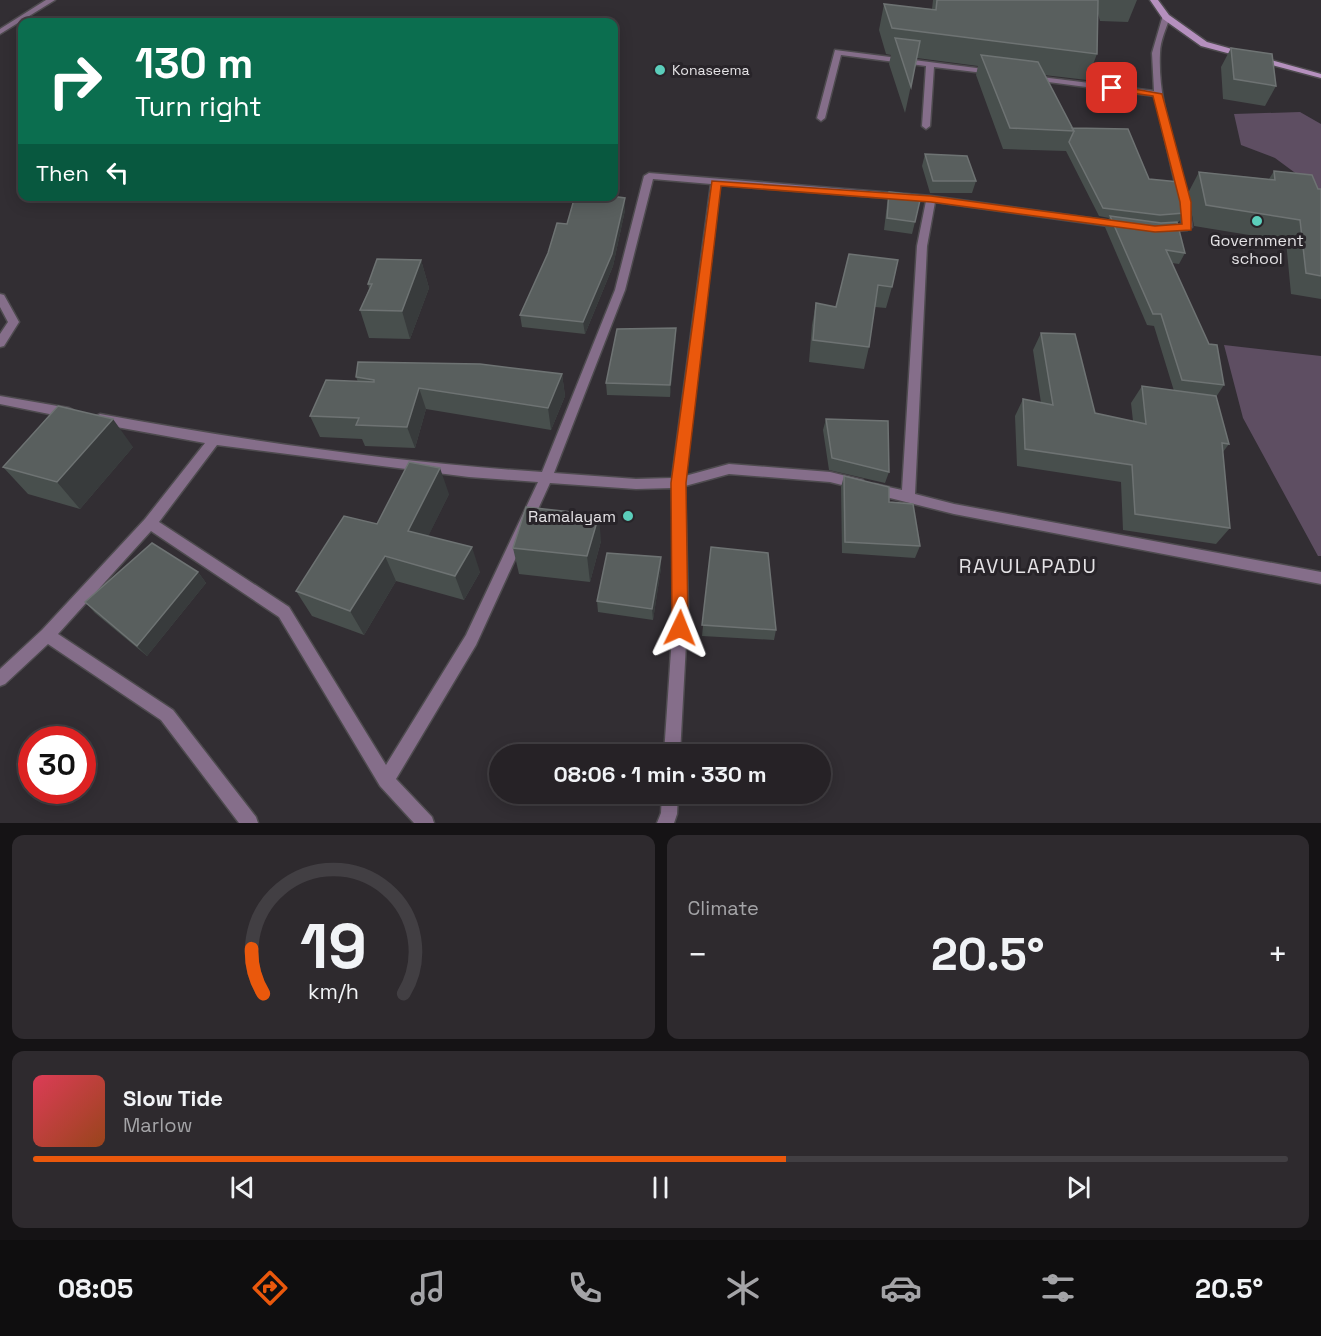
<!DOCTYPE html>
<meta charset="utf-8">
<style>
:root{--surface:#262226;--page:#2e2a2e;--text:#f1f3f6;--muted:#a4a4a7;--line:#423f43;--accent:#ea580c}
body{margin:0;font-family:"Space Grotesk",sans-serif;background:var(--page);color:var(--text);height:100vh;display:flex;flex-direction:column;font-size:22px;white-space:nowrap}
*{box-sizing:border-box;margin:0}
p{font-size:20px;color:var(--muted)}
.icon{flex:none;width:33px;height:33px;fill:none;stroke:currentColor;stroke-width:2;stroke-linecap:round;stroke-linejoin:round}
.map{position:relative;height:823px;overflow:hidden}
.panel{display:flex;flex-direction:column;gap:12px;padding:12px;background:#151315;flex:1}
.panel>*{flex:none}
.banner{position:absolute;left:18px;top:18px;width:600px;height:183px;border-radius:12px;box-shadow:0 3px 15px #0003,0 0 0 2px var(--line);background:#0b6e4f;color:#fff;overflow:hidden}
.speed{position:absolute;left:18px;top:726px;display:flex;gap:12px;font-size:30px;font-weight:700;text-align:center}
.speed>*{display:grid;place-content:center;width:78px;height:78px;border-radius:50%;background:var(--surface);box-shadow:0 3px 15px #0003,0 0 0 2px var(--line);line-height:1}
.speed .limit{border:9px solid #d22;background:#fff;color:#111}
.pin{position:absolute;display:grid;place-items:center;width:51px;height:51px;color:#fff;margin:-26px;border-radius:12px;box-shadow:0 3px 9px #0006}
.me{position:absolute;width:66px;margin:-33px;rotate:2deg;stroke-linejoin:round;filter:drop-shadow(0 0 4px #0008)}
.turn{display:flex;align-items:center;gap:21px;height:126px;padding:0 18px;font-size:27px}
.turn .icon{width:78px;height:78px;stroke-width:2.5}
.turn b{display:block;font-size:42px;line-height:51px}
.then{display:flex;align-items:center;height:57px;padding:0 18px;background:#0003;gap:12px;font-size:22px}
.big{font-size:45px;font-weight:700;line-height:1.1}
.panel .card{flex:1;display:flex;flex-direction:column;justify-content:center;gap:9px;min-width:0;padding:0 21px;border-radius:12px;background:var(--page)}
.panel .dial{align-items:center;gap:0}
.dial svg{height:156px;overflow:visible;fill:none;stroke:var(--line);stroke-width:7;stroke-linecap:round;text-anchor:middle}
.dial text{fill:var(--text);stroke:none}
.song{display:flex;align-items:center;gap:18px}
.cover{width:72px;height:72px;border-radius:9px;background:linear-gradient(135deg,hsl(350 70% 55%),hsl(20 70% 35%))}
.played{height:6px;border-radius:3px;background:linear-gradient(90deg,var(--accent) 60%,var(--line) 60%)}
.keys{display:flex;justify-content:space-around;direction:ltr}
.heat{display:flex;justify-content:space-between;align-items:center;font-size:33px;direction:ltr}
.panel .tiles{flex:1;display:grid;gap:12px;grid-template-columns:1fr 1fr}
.card:last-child{grid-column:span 2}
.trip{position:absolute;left:489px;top:744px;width:342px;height:60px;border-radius:30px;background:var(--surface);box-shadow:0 3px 15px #0003,0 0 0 2px var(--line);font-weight:700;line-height:60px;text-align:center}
.tab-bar{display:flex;height:96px;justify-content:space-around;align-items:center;background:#0f0e0f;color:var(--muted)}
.tab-bar .icon{width:42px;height:42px}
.tab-bar .current{color:var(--accent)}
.tab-bar b{font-size:27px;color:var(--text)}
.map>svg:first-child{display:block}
</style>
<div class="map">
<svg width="1321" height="823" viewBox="0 0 1321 823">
<rect width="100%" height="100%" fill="#322e33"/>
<path fill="#5e4e62" d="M1300,112L1321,124V192L1275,158L1241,145L1234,114Z
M1224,345L1321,356V556H1318L1243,418Z"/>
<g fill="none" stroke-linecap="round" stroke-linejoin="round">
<defs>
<path id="minor" d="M46,0H55L0,34V29Z
M1163,15L1170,17C1166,29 1160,41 1160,53C1157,112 1185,169 1192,227L1187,230L1164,232L1161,231V227L1182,224L1175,183L1155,96L1033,80L1029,78L1033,76L1154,91L1152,53Z
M835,50L992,70L996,72L992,74L934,67L930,126L926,129L922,126L926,66L841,55L825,118L821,121L817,118Z
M649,173L931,196L1126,223L1128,225L1123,228L935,202L927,246L915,494L954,504L1321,572V584L954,514L870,493L869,489L870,485L875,484L902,490L917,246L926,201L720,185L685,476L729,464L830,472L863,480L864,484L863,488L858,489L830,482L729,474L685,486L688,607L680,754H664L674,607L672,488L636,489L550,483L476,645L396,779L432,817L434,823H414L380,786L279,617L151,531L58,634L173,710L256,817L258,823H239L161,720L48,644L5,684L0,686V669L42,630L145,519L205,443L100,424L96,422L94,419L96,416L100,414C246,441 394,462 542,472L615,290L644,176ZM653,179L711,184L672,478L636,479L554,473L625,290ZM217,445L469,477L538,482L466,635L386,765L289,607L159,522Z
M0,294L4,295L19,322L4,346L0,347V334L8,322L0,307Z
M0,396L69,408L73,410L75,413L73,416L69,418L0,404Z
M662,794H678L677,814L674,823H657L661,813Z"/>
<path id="secondary" d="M1150,0H1158L1169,15L1207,42L1321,74V78L1201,46L1163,19Z"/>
</defs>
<use href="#minor" stroke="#4e4b4f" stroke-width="3"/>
<use href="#secondary" stroke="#4e4b4f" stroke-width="3"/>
<use href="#minor" fill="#856e8a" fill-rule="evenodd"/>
<use href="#secondary" fill="#b590be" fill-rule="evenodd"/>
</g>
<path fill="#484f4d" d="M933,0H1137L1128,22L1100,21L1098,14L1097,54L1087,80L1044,75L1072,128L1149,179L1184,213L1179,222H1177L1185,253L1179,264L1172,263L1224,385L1216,397L1229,444L1223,452L1230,528L1216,544L1123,530L1121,482L1017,466L1015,416L1023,399L1041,403L1033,350L1041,333L1095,413L1133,421L1131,403L1142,386L1174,391L1154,326L1147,325L1105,227L1109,218L1099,216L1066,151L1003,149L976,75L978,66L917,58L905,113L889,64L891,55L886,54L879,30L884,4L932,9Z
M1231,48L1276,86L1265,106L1223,99L1221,67Z
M925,154L976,181L972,193H930L922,166Z
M1274,171L1318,189H1321V299L1291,294L1286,241L1194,226L1188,193L1199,172L1269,179Z
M889,192L915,222L912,234L884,230L887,204Z
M625,198V210L613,266L585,334L522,327L520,315L567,224Z
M849,254L892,287L886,308L875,307L869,347L864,369L809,362L812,325L816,303L836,307Z
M421,260L429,288L410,339L369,338L360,310L369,289L368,284Z
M676,328L670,397L607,395L606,383Z
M562,374L565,396L551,430L426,409L415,448L365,446L362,439L320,437L310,416L358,382L356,377Z
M826,419L889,472L885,483L829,470L823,430Z
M133,447L80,509L28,494L3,467Z
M844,476L920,546L915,558L842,553L841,487Z
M449,494L428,536L480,572L464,600L396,581L364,635L312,616L296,591L377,524Z
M601,541L590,582L519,574L513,548Z
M711,547L776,630L774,640L702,636Z
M661,568L653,620L598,612L597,601Z
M198,572L206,583L147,656L95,613L85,602Z"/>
<path fill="#383b3c" d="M625,198V210L613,266L585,334L583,322Z
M421,260L429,288L410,339L402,311Z
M676,328V340L670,397V385Z
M562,374L565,396L551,430L548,408Z
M419,388L426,409L415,448L407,427Z
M113,419L133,447L80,509L57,482Z
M440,468L449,494L418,557L408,531Z
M599,515L601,541L590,582L587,556Z
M472,547L480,572L464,600L455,576Z
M385,556L396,581L364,635L350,611Z
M661,557V568L653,620L652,609Z
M198,572L206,583L147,656L137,646Z"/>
<path fill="#595f5e" stroke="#6e7373" stroke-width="1.5" d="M937,0H1098L1097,54L892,28L884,4L936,10Z
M895,38L920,41L911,87Z
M1231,48L1272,54L1276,86L1234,79Z
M981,55L1038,62L1074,131L1010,128Z
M1072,128L1128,129L1149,179L1179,182L1184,213L1160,215L1103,208L1069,142L1074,131Z
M925,154L967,156L976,181H933Z
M1274,171L1312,175L1318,189H1321V276L1306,273L1300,220L1206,205L1199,172L1275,180Z
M889,192L921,196L915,222L887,218Z
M575,196H611L625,198L612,254L583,322L520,315L548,253L557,223L567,224Z
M1110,216L1161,223L1177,222L1185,253L1166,250L1209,344L1217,345L1224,385L1182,380L1161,314H1153Z
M849,254L898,260L892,287L878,285L869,347L813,340L816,303L836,307Z
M377,259L421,260L402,311L360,310L372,284H368Z
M676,328L670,385L606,383L617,329Z
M1041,333L1075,334L1095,413L1146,424L1142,386L1216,396L1229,444L1222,443L1230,528L1135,514L1132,465L1025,449L1023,399L1053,405Z
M358,362L480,364L562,374L548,408L419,388L407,427L356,425L359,418L310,416L326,380L374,382V380L356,377Z
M58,406L113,419L57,482L3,467Z
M826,419L888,421L889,472L832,458Z
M409,462L440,468L408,531L472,547L455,576L385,556L350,611L296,591L344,516L377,524Z
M844,476L889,487V502L913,504L920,546L845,542Z
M526,507L599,515L587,556L513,548Z
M152,543L198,572L137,646L85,602Z
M711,547L768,553L776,630L702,625Z
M607,553L661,557L652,609L597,601Z"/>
<path fill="#ea580c" stroke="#983908" stroke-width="1.5" d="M1112,85L1162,94L1191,202V230L1155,232L931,202L721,186L686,483L688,628L686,634L680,636L674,634L672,628L671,483L712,181L931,196L1155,226L1182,224L1180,202L1153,96L1109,90L1107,88Z"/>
<g fill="#5bcebb" stroke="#282429" stroke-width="2">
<circle cx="660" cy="70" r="6"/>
<circle cx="1257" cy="221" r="6"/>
<circle cx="628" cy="516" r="6"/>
</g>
<g text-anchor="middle" stroke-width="6" stroke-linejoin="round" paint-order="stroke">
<g font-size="14" fill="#e4e2e5" stroke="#282429" text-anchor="start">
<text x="672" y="75">Konaseema</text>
</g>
<g font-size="16" fill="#e4e2e5" stroke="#282429">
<text x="1257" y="246">Government<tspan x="1257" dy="18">school</tspan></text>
<text x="616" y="522" text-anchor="end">Ramalayam</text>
</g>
<g font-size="20" letter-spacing="1.5" fill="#e4e2e5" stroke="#282429">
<text x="1028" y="573">RAVULAPADU</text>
</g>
</g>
</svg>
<div class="speed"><div class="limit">30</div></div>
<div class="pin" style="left:1112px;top:88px;background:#d93025"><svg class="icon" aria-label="arrive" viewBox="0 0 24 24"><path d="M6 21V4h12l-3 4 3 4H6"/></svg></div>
<svg class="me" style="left:680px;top:628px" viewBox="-20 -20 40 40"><path d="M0-17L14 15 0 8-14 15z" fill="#ea580c" stroke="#fff" stroke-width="4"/></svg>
<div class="trip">08:06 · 1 min · 330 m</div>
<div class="banner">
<div class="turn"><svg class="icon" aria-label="right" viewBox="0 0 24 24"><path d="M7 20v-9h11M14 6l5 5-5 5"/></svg><div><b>130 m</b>Turn right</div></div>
<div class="then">Then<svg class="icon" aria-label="left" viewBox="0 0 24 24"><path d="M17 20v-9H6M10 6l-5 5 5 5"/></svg></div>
</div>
</div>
<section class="panel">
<div class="tiles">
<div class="card dial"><svg viewBox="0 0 100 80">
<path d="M14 69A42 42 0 1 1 86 69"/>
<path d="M14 69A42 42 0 0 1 8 46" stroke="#ea580c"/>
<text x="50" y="56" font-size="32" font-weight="700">19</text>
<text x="50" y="72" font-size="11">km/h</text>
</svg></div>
<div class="card"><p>Climate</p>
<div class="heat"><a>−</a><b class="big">20.5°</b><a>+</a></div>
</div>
<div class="card">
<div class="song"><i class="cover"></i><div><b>Slow Tide</b><p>Marlow</p></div></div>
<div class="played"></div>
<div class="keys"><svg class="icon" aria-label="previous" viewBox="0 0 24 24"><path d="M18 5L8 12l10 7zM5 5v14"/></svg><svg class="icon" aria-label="pause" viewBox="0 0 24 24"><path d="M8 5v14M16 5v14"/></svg><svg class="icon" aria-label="next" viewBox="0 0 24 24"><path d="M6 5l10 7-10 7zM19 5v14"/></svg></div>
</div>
</div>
</section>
<nav class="tab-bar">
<b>08:05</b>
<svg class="icon current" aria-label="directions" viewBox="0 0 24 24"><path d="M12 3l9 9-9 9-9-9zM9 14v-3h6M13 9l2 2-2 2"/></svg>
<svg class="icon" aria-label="music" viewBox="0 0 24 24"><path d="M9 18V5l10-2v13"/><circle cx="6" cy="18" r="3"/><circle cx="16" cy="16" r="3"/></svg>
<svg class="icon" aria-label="phone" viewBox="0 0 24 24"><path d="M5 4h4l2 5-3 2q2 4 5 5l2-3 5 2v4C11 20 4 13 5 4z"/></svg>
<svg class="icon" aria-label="climate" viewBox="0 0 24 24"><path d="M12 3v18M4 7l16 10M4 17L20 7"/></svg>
<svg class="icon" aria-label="car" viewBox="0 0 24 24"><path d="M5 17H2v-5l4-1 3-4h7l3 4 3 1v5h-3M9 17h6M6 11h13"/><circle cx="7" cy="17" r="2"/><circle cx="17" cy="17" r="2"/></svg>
<svg class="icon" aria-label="filters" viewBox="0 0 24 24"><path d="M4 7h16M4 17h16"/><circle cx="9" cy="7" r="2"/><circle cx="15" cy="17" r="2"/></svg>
<b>20.5°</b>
</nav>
